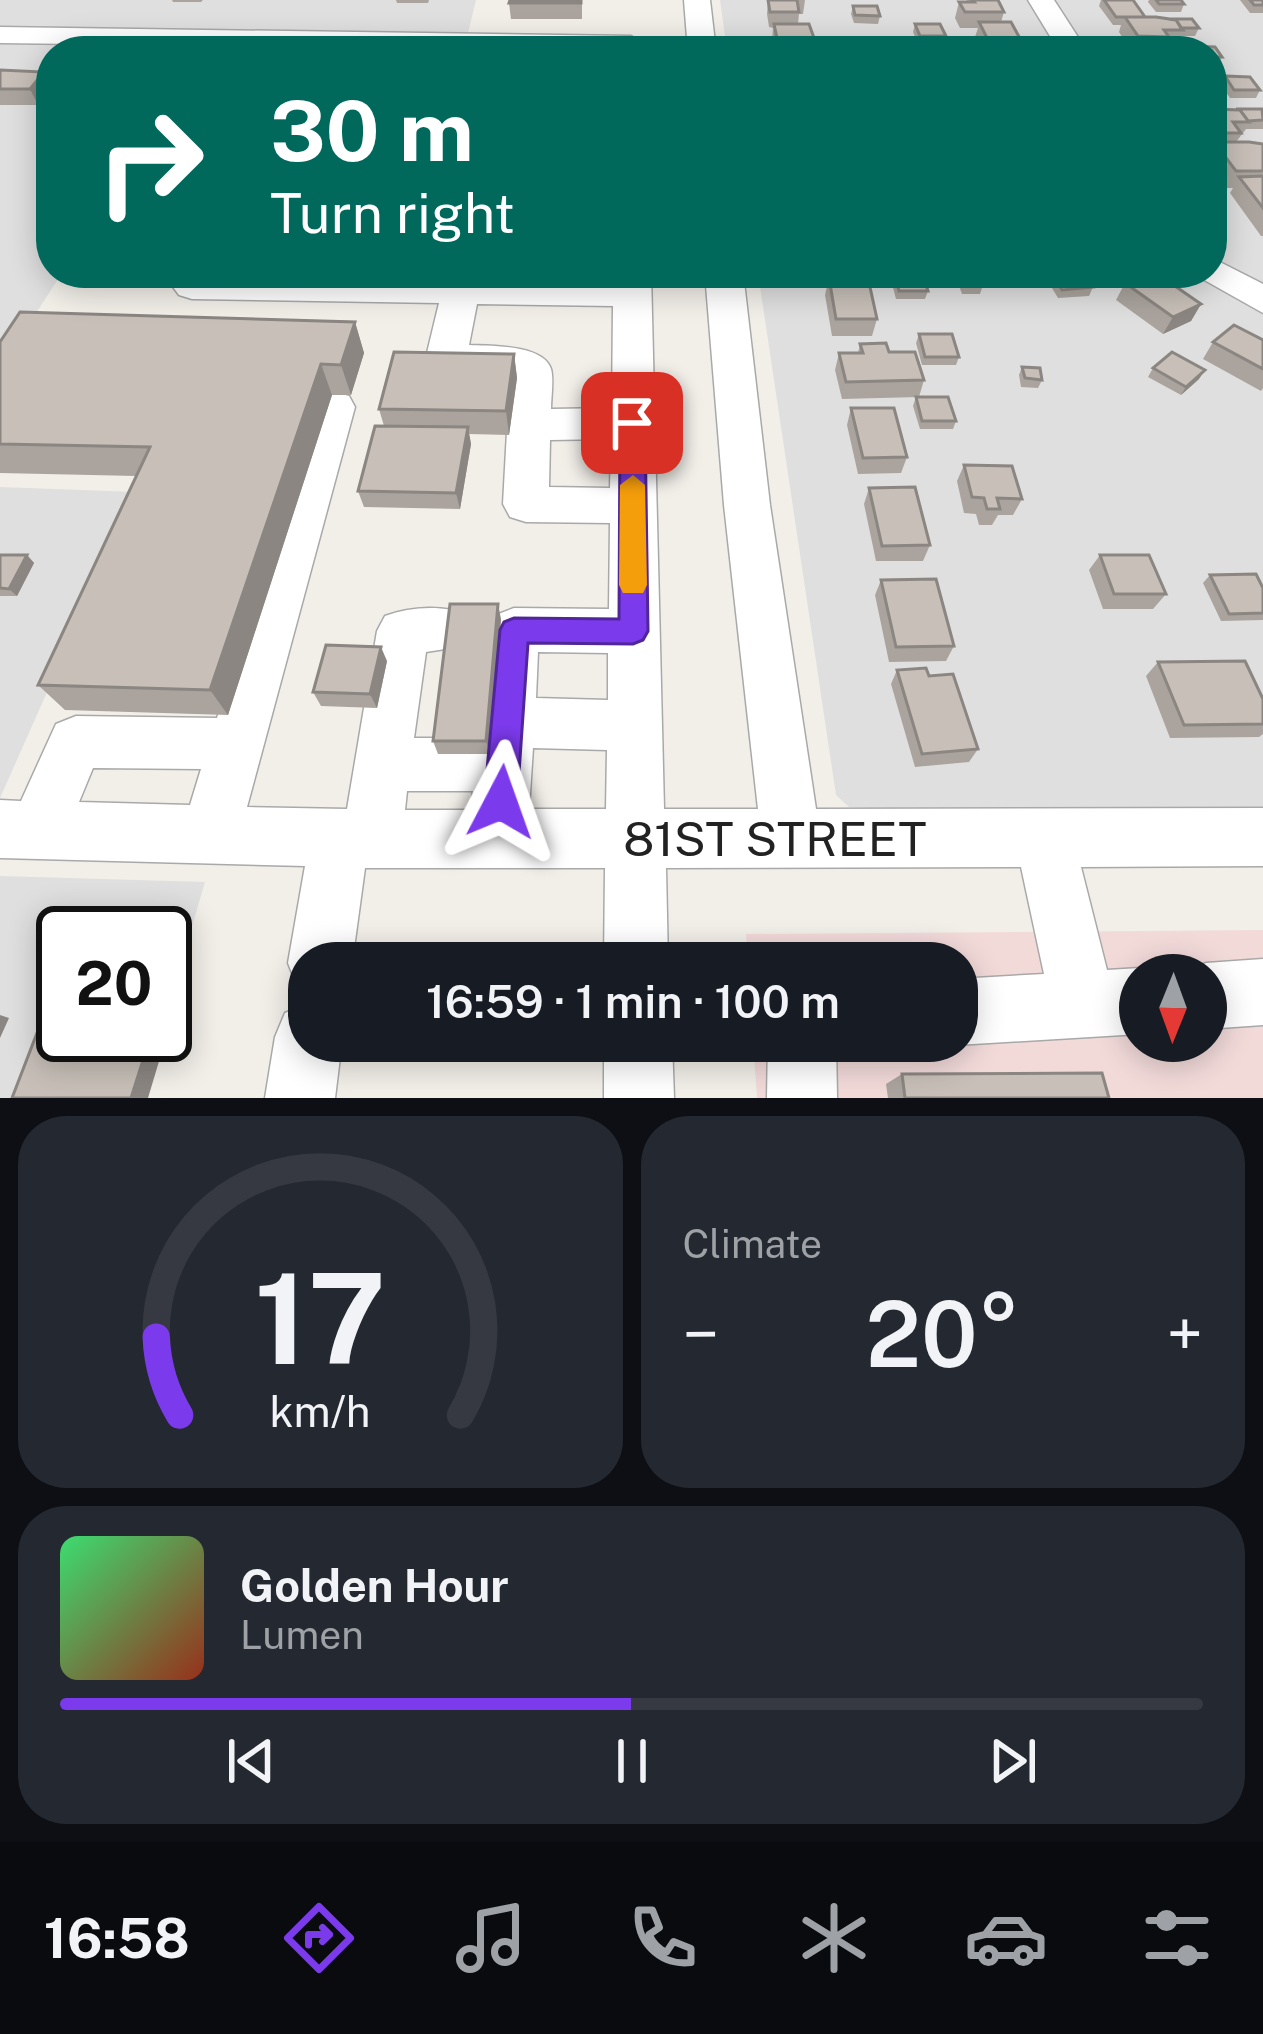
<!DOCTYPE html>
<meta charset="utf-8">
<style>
:root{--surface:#171b24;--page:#242831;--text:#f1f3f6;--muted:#9ea1a6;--line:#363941;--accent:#7c3aed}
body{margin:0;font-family:"Public Sans",sans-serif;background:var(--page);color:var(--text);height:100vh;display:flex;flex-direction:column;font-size:45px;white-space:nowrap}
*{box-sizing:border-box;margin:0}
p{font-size:39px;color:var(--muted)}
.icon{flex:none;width:66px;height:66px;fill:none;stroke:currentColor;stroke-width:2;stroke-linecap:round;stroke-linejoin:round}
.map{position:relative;height:1098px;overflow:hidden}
.details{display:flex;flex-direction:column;gap:18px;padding:18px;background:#0d0f14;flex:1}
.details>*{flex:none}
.guide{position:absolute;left:36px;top:36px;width:1191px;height:252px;border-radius:48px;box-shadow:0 6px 30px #0003;background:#00695c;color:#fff;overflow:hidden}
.needle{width:78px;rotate:181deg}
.fabs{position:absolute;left:1119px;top:954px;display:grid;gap:24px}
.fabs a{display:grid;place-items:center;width:108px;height:108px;border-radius:50%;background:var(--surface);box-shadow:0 6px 30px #0003;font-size:60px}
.speed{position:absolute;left:36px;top:906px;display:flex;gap:24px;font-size:60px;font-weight:700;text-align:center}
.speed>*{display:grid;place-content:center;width:156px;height:156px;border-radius:50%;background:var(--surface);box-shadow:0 6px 30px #0003;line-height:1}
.speed .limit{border:6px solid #111;border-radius:18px;background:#fff;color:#111}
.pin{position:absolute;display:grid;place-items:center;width:102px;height:102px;color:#fff;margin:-51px;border-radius:24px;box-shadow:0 6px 18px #0006}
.me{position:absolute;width:132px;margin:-66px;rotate:4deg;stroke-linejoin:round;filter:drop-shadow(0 0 9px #0008)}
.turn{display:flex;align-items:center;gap:42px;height:252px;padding:0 36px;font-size:54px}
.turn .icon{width:156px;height:156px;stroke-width:2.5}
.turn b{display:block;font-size:84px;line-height:102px}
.big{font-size:90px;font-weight:600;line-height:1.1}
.details .card{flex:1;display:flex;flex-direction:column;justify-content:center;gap:18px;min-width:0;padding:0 42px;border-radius:48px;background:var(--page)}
.details .dial{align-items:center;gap:0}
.dial svg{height:312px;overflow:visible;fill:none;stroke:var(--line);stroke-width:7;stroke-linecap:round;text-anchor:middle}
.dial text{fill:var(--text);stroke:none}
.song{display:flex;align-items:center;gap:36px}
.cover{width:144px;height:144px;border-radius:18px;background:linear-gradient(135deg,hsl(140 70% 55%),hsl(10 70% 35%))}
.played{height:12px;border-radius:6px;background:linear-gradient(90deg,var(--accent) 50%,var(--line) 50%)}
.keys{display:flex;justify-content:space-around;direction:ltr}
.heat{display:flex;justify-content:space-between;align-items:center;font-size:66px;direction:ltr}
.details .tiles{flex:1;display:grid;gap:18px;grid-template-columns:1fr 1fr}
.card:last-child{grid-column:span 2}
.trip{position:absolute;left:288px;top:942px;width:690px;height:120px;border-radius:48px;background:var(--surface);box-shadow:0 6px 30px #0003;font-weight:600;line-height:120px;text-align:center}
.dock{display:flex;height:192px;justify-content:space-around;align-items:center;background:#090b0e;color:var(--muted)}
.dock .icon{width:84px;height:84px}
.dock .selected{color:var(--accent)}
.dock b{font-size:54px;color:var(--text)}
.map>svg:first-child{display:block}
</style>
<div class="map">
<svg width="1263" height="1098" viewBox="0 0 1263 1098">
<rect width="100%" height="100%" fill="#f2efe9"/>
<path fill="#e0dfdf" d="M0,0H476L468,33L221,29L206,51H51V273H62L0,369Z
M720,0H1263V807L869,808L849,807L836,795L758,273H1212V51H727Z
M0,487L136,492L0,798Z
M0,876L205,882L165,1018V933H63V1035L141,1098H0Z"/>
<path fill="#f2dad9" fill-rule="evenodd" d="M1263,930V1098H757L753,1041H957V963H748L746,934ZM1140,975H1206V1041H1140Z"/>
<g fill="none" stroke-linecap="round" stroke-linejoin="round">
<defs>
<path id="minor" d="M684,0H710L716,51H688Z
M1028,0H1054L1087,51H1059Z
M0,27L631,36L645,44L637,51L0,43Z
M1212,258L1263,284V313L1199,277L1196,273H1212Z
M613,273H651L664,809H758L724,505L705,273H743L770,505L816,809L1263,808V866L1081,867L1107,970L1140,968L1156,975H1140V1034L957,1045L947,1041H957V979L1044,974L1021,867L666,868L668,963H604L605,868H365L352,963H309V991L297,986L288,963L305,866L0,858V800L21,801L56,724L76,716L217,718L319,396L334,392L349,396L355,407L247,807L347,809L377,631L385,616C412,606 444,605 471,615L479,630L471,645L426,652L414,738H472L466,724L474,706L481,703L488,630L496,615L514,608L609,609L610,523L526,522L510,517L503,504L510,377L432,367L426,357L439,303L192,299L179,295L173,287L179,279L613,282ZM477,304L613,306L612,408L551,409C551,397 554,380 551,369C543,344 489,346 469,345ZM611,439L610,488L549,487L550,440ZM538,652L608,653V700L536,698ZM533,748L607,750L606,809H529ZM93,768L201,769L190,805L79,802ZM407,791H473L471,810H405Z
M1263,959V1025L1206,1029V975L1183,973L1206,963Z
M309,1003V1041H342L335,1098H265L275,1037L285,1013Z
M604,1041H672L674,1098H604Z
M768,1041H836L837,1098H767Z"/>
</defs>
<use href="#minor" stroke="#a9a9a9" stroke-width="3"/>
<use href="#minor" fill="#fff" fill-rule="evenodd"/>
</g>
<path fill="#aba49e" d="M172,0H203L201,2H173Z
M396,0H429L428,3H397Z
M582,0V19H511L509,3Z
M768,0H805L803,14H799L798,24L814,38L812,51H774L772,40L773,28L769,27L767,14Z
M967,0H998L1004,12L1001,22L1023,44L1020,51H981L975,37L978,28H960L955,18L959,2H966Z
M1101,0H1133L1145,17L1199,28L1195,36H1180L1176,46L1165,45L1162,51H1131L1119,32L1121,25H1113L1099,6Z
M1149,0H1181L1184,4L1181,12H1156L1148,2Z
M1240,0H1263V13H1250Z
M853,6L880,16L878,24L854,23L851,14Z
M915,24L946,36L944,44H918L913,32Z
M1190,46L1215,47L1222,57L1218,65H1212V51H1188Z
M0,70L44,72L51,89L38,105H0Z
M1225,76L1260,90L1256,98H1230L1221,85Z
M1212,109L1263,110V129H1246L1236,142L1263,144V236H1261L1230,193L1233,188H1227L1212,168Z
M893,273H922L928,291L925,299H896L891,280Z
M959,273H978L983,285L980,294H962L957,280Z
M1048,273H1083L1093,287L1089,296L1058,298L1046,278Z
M829,278L877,319L872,336H832L825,295Z
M1125,283L1201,304L1191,321L1163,334L1116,300Z
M355,322L364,353L351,395H332L228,715L65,710L38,685L136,476L0,473V342Z
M919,334L959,357L956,365H922L916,343Z
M1263,340V388L1261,391L1203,359L1213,342Z
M860,344L889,352L924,380L919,397L842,399L835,370L839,353H858Z
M514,354L517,378L509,435L469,434L471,444L460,509L364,507L358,491L384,426L379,409Z
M1022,367L1042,380L1038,388L1021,387L1019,375Z
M1153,368L1199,379L1181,395L1148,377Z
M916,397L956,421L953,429H920L913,406Z
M851,408L907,457L901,473L858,474L847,425Z
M964,465L1022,499L1013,515H998L992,525H979L976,514L964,513L957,481Z
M869,488L930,545L923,561H876L864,504Z
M0,555H27L34,563L17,596H0Z
M1100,555L1166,594L1153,609H1103L1089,570Z
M1210,575L1263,588V620L1221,621L1203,583Z
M881,580L954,646L946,661L889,662L875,595Z
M501,619L490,754H438L433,741Z
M387,661L377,708L321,706L313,692Z
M1158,662L1263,699V734L1259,737L1170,738L1146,676Z
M897,670L929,676L978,749L969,762L915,767L891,684Z
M902,1074L1109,1098H888L886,1084Z"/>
<path fill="#8b8681" d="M44,72L51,89L38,105L30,89Z
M1201,304L1191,321L1163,334L1173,317Z
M355,322L364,353L351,395L341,365Z
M514,354L517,378L509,435L506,411Z
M321,364L332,395L228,715L210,690Z
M1205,370L1199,379L1181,395L1186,387Z
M468,427L471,444L460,509L456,493Z
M27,555L34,563L17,596L9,589Z
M498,604L501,619L490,754L486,741Z
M381,647L387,661L377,708L370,694Z
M0,1015L9,1018L0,1038Z
M165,1015L172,1018L148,1098H131L151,1035H165Z"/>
<path fill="#c7bfb8" stroke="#8b8681" stroke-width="3" d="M510,0H581V3H509Z
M768,0H797L799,12H770Z
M972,0H998L1004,12H965L959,2H974Z
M1104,0H1133L1145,17H1116Z
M1156,0H1181L1184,4H1159Z
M1250,0H1263V5H1254Z
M853,6H877L880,16L855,15Z
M1125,17H1156L1176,20L1183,30H1164L1169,37L1138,36Z
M1168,19H1192L1199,28H1181L1176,20Z
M979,22H1011L1023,44H990Z
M774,24H809L814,38H804L806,43H778Z
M915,24H940L946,36H920Z
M1190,46L1215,47L1222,57H1212V51H1193Z
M0,70L44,72L30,89H0Z
M1225,76L1250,77L1260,90H1234Z
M1212,109L1240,110L1249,122H1233L1241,133H1212Z
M1236,109H1262L1263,120L1248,121L1240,110Z
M1214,142H1249L1263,144V171H1236Z
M1263,176V208L1239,177Z
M894,273H922L928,291H899Z
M961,273H978L983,285H965Z
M1052,273H1083L1093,287L1062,290Z
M1148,273H1156L1201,304L1173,317L1125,283Z
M829,278H868L877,319H836Z
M20,312L355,322L341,365L321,364L210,690L38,685L150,447L0,444V342Z
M1234,325L1263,340V369L1213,342Z
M919,334H952L959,357H925Z
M886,343L889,352H915L924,380L846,382L839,353H863L860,344Z
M394,352L514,354L506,411L379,409Z
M1172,352L1205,370L1186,387L1153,368Z
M1022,367L1040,368L1042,380L1025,378Z
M916,397H948L956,421H922Z
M851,408H894L907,457L863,458Z
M375,426L468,427L456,493L358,491Z
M964,465L1012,466L1022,499L997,498L1000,509H987L984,498L972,497Z
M915,487L930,545L882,546L869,488Z
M0,555H27L9,589L0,588Z
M1100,555H1149L1166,594H1114Z
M1256,574L1263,588V613L1229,614L1210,575Z
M936,579L954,646L896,647L881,580Z
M450,604H498L486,741H433Z
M326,645L381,647L370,694L313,692Z
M1245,661L1263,699V724L1184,725L1158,662Z
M926,668L929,676L953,674L978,749L922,754L897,670Z
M47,1007L63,1008V1035H151L131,1098H12Z
M1102,1073L1109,1098H905L902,1074Z"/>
<path fill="#7c3aed" stroke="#51269a" stroke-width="3" d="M632,414L645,423L648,631L643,640L633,644L528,643L517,802L512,813L501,818L489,813L484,802L500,630L504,622L514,618L619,619L620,423Z"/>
<path fill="#f59e0b" d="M633,475L645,485L647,585L643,593H623L619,585L620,485Z"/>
<g text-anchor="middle" stroke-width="9" stroke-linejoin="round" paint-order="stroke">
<g font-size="48" fill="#222" stroke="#fff">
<text x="775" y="856">81ST STREET</text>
</g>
</g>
</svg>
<div class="fabs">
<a><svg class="needle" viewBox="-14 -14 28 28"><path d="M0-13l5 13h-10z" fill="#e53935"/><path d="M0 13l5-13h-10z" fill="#9ea1a6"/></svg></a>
</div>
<div class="speed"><div class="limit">20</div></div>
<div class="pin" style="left:632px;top:423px;background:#d93025"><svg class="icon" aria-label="arrive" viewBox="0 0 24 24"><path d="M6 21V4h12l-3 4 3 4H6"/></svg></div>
<svg class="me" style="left:501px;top:802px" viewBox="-20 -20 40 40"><path d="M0-17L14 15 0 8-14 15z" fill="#7c3aed" stroke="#fff" stroke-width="4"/></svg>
<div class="trip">16:59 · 1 min · 100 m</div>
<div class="guide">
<div class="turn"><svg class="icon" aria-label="right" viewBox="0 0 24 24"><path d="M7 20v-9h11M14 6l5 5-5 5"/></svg><div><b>30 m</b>Turn right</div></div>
</div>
</div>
<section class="details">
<div class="tiles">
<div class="card dial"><svg viewBox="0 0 100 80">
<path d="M14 69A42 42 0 1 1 86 69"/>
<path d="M14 69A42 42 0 0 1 8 49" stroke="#7c3aed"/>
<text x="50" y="56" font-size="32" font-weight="700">17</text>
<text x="50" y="72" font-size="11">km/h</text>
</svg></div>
<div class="card"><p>Climate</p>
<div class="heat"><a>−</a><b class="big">20°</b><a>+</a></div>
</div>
<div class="card">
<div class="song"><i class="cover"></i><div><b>Golden Hour</b><p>Lumen</p></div></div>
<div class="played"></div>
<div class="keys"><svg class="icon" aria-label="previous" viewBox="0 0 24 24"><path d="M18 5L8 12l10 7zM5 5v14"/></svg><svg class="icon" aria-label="pause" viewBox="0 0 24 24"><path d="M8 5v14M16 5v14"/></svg><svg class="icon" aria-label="next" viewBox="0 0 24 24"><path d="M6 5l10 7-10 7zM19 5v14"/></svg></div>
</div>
</div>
</section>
<nav class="dock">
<b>16:58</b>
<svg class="icon selected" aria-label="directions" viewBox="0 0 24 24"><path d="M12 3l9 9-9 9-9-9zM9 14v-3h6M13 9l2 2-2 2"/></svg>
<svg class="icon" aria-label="music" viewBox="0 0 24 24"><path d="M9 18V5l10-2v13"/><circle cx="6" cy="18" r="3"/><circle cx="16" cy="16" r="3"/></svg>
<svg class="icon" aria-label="phone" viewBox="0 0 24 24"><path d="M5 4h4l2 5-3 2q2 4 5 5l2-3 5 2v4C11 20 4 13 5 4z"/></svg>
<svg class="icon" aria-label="climate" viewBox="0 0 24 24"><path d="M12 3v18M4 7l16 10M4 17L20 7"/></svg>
<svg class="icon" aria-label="car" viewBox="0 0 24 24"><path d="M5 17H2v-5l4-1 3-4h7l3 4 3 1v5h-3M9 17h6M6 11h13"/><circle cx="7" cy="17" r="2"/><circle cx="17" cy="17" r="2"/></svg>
<svg class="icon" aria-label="filters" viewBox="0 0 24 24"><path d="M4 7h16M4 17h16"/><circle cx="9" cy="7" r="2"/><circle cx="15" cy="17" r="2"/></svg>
</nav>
